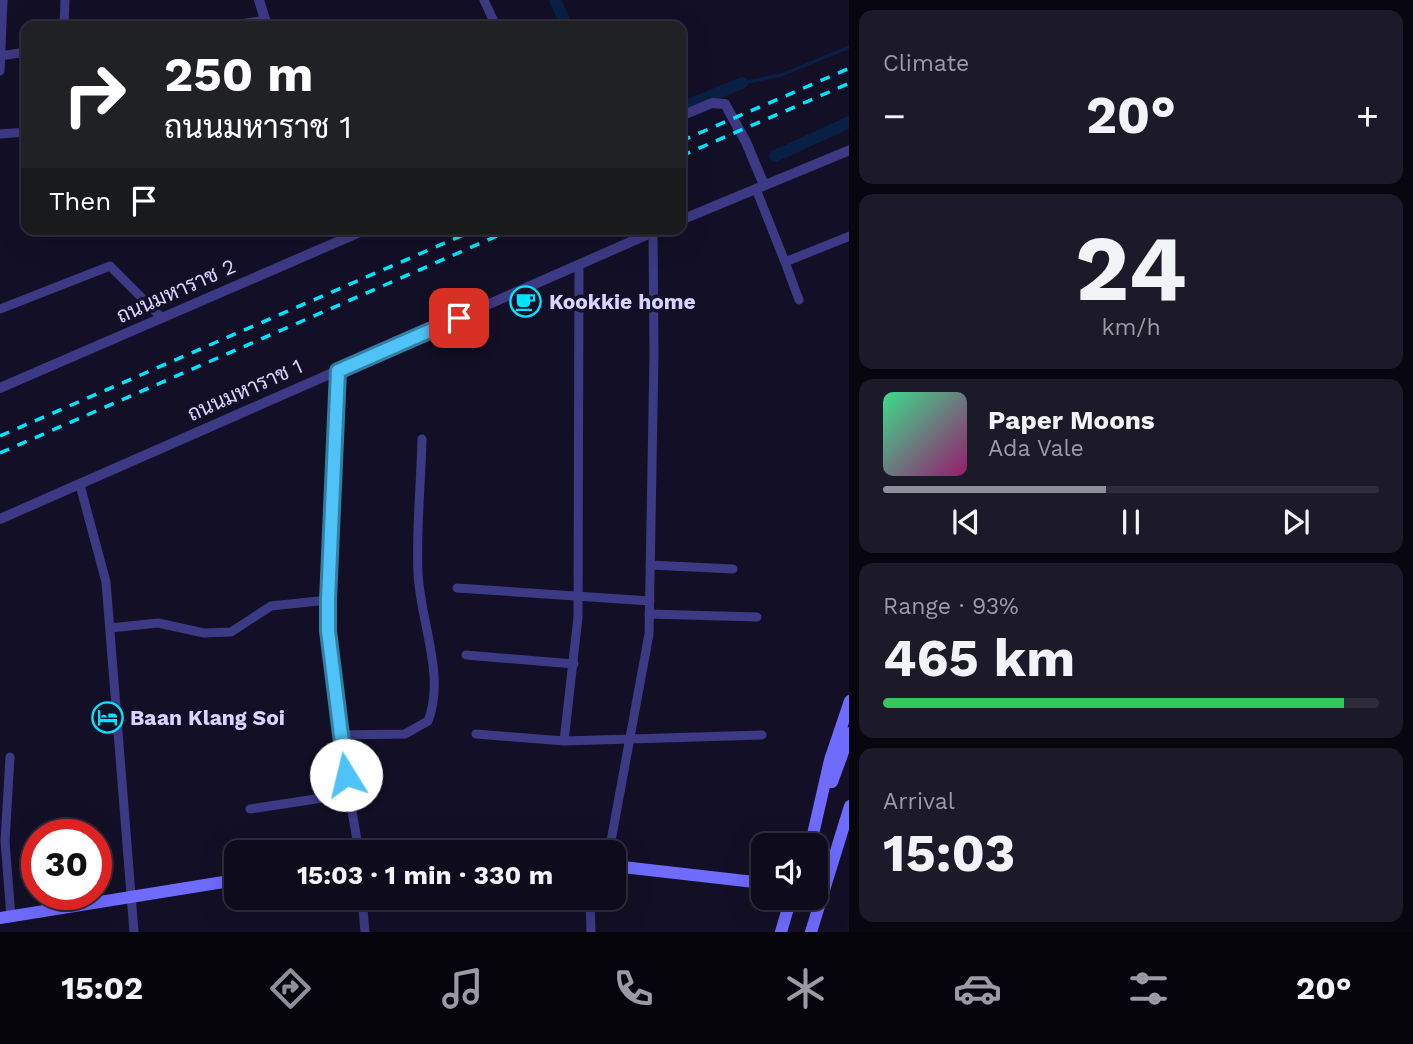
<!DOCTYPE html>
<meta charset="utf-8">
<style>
:root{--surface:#0e0b1c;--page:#1c1929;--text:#f1f3f6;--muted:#9b9ba3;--line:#2e2b3b;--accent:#8c9099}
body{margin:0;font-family:"Work Sans",Sarabun,sans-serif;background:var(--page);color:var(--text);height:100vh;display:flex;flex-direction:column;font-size:26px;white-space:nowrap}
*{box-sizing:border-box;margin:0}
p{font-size:23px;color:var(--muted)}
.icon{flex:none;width:38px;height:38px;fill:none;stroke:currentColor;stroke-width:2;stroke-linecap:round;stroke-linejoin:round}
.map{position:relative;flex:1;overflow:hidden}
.sheet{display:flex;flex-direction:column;gap:10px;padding:10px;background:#08060f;width:564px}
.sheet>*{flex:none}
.guide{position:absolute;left:21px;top:21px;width:665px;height:214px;border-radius:14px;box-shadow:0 7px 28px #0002,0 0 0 2px var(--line);background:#202124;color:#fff;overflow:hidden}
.tools{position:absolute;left:751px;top:833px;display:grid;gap:14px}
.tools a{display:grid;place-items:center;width:77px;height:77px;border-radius:14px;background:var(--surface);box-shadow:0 7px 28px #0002,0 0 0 2px var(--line);font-size:35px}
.speed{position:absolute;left:21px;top:819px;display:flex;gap:14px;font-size:35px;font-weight:700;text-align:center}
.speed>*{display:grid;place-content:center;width:91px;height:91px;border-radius:50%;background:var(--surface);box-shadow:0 7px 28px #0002,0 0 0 2px var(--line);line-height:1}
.speed .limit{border:10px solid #d22;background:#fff;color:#111}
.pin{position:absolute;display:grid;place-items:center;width:60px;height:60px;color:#fff;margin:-30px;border-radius:14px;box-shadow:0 4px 10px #0006}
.me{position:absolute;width:77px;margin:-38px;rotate:351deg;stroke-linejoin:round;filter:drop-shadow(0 0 5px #0008)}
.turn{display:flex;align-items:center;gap:24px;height:147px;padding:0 28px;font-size:32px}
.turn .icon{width:91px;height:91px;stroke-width:2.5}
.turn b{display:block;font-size:49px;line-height:60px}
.then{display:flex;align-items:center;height:66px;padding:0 28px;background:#0003;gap:14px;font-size:26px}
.big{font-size:52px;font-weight:700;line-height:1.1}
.sheet .tile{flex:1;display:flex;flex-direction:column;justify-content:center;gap:10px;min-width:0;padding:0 24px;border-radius:14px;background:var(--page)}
.sheet .dial{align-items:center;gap:0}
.dial b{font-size:91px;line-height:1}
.song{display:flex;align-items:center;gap:21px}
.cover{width:84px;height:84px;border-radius:10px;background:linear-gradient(135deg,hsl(150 70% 55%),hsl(320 70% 35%))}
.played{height:7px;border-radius:4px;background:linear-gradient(90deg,var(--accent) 45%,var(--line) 45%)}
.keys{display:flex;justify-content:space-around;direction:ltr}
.heat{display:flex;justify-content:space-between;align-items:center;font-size:38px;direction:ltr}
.charge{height:10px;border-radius:5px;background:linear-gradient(90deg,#34c759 93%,var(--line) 0)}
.trip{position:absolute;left:224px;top:840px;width:402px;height:70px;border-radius:14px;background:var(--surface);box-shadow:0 7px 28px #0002,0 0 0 2px var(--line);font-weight:700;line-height:70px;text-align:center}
.dock{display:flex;height:112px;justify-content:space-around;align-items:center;background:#06040b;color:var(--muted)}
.dock .icon{width:49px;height:49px}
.dock .on{color:var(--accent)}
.dock b{font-size:32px;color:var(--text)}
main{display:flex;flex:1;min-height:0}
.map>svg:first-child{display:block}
</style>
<main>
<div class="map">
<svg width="850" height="932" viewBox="0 0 850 932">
<rect width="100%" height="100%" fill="#130f26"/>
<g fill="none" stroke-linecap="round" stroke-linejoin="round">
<path stroke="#0a1f44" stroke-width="3.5" d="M742,83L781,75L850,47"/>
<path stroke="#0a1f44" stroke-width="12" d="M555,0L567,26
M681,108L742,83
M775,156L850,122"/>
<path stroke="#3d3a85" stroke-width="9" d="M484,0L496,26
M64,26L65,0
M227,26L266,20
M0,56L26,52
M0,71L3,0
M0,134L26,132
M756,189L785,262L850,236
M785,262L799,300
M0,309L110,266L162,318
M338,371L329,631L339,735L359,852
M80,485L106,582L134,932
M650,565L733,569
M457,588L650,601
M649,614L757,617
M110,628L158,623L204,633L231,632L271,606L328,600
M466,655L574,664
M476,734L564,741L762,735
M339,735L405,734L428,721C446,676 420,621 418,573C416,529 421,484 422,439
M564,741L578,617L579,265
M10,757L5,841L11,917
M250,809L349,794
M609,852L649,634L654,354L653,232
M362,898L365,932
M590,898L591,932"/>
<path stroke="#3d3a85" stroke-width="10" d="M259,0L267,26
M681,116L712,103L725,104L746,142L764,185
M681,220L850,150
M0,388L367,229
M0,519L660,229"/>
<path stroke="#6f6bff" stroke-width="12" d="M832,782L850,733
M811,843L830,760L850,701
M614,866L763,883
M0,918L236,880
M781,932L791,898
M811,932L850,806"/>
<path stroke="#00e5ff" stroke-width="3.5" stroke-dasharray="10 9" stroke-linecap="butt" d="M681,141L850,68
M681,156L850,83
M0,436L477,229
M0,453L513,229"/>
</g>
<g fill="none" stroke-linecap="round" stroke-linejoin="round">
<defs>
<path id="route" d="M346,775L328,631V600L338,371L459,318"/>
</defs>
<use href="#route" stroke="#337fa1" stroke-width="18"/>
<use href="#route" stroke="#4fc3f7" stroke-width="12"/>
</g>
<defs>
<symbol id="cafe-ring" viewBox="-11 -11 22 22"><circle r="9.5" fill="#130f26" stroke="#00e5ff" stroke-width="1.5"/><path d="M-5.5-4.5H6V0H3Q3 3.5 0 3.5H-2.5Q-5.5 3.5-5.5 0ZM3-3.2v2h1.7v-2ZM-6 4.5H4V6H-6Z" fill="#00e5ff"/></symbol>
<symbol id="hotel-ring" viewBox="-11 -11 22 22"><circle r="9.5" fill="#130f26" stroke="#00e5ff" stroke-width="1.5"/><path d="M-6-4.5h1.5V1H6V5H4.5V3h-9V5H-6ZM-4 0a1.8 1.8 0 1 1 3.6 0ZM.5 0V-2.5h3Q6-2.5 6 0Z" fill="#00e5ff"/></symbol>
</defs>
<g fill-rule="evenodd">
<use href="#cafe-ring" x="508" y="284" width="35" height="35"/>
<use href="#hotel-ring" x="90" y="700" width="35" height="35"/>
</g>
<g text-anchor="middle" stroke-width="7" stroke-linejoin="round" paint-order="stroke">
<g font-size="21" fill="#d9d4ff" stroke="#130f26">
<text transform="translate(176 291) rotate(-24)" y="7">ถนนมหาราช 2</text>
<text transform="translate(245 390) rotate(-24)" y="7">ถนนมหาราช 1</text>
</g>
<g font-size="21" font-weight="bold" fill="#d9d4ff" stroke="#130f26" text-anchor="start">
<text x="549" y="309">Kookkie home</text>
<text x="130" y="725">Baan Klang Soi</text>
</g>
</g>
</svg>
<div class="tools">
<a><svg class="icon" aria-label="sound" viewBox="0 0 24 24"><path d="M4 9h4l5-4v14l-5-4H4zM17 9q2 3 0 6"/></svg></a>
</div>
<div class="speed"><div class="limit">30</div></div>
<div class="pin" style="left:459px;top:318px;background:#d93025"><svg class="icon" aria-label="arrive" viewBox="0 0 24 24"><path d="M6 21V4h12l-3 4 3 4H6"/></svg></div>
<svg class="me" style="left:346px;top:775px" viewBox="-20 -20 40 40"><circle r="19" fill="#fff"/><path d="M0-13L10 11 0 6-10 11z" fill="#4fc3f7"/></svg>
<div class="trip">15:03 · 1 min · 330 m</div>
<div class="guide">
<div class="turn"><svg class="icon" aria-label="right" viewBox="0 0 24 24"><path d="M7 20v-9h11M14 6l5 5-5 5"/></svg><div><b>250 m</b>ถนนมหาราช 1</div></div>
<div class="then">Then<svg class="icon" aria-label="arrive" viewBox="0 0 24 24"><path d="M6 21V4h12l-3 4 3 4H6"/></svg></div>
</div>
</div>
<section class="sheet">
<div class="tile"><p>Climate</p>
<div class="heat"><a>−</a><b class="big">20°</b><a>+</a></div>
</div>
<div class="tile dial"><b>24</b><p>km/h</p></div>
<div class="tile">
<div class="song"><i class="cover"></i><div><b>Paper Moons</b><p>Ada Vale</p></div></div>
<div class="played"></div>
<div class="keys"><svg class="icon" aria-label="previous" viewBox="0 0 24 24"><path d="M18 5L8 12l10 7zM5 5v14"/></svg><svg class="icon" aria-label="pause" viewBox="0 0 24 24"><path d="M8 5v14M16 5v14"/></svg><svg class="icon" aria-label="next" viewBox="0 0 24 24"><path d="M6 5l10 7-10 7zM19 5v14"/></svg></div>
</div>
<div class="tile"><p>Range · 93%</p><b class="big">465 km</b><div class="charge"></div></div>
<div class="tile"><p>Arrival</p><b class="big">15:03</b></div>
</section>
</main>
<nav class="dock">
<b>15:02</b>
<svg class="icon on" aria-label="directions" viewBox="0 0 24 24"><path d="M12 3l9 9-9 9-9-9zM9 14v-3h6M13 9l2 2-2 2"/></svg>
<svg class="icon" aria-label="music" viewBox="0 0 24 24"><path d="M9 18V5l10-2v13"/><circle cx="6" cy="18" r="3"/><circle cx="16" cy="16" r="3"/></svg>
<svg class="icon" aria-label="phone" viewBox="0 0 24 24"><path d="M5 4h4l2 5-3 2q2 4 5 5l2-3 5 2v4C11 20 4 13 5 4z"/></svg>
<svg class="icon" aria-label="climate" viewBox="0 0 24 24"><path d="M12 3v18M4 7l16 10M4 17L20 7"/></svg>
<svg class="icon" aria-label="car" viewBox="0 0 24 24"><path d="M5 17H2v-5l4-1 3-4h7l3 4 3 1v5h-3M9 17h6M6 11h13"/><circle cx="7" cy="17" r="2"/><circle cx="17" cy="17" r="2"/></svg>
<svg class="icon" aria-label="filters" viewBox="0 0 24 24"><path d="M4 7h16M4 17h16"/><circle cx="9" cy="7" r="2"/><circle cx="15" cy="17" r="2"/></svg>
<b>20°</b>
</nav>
